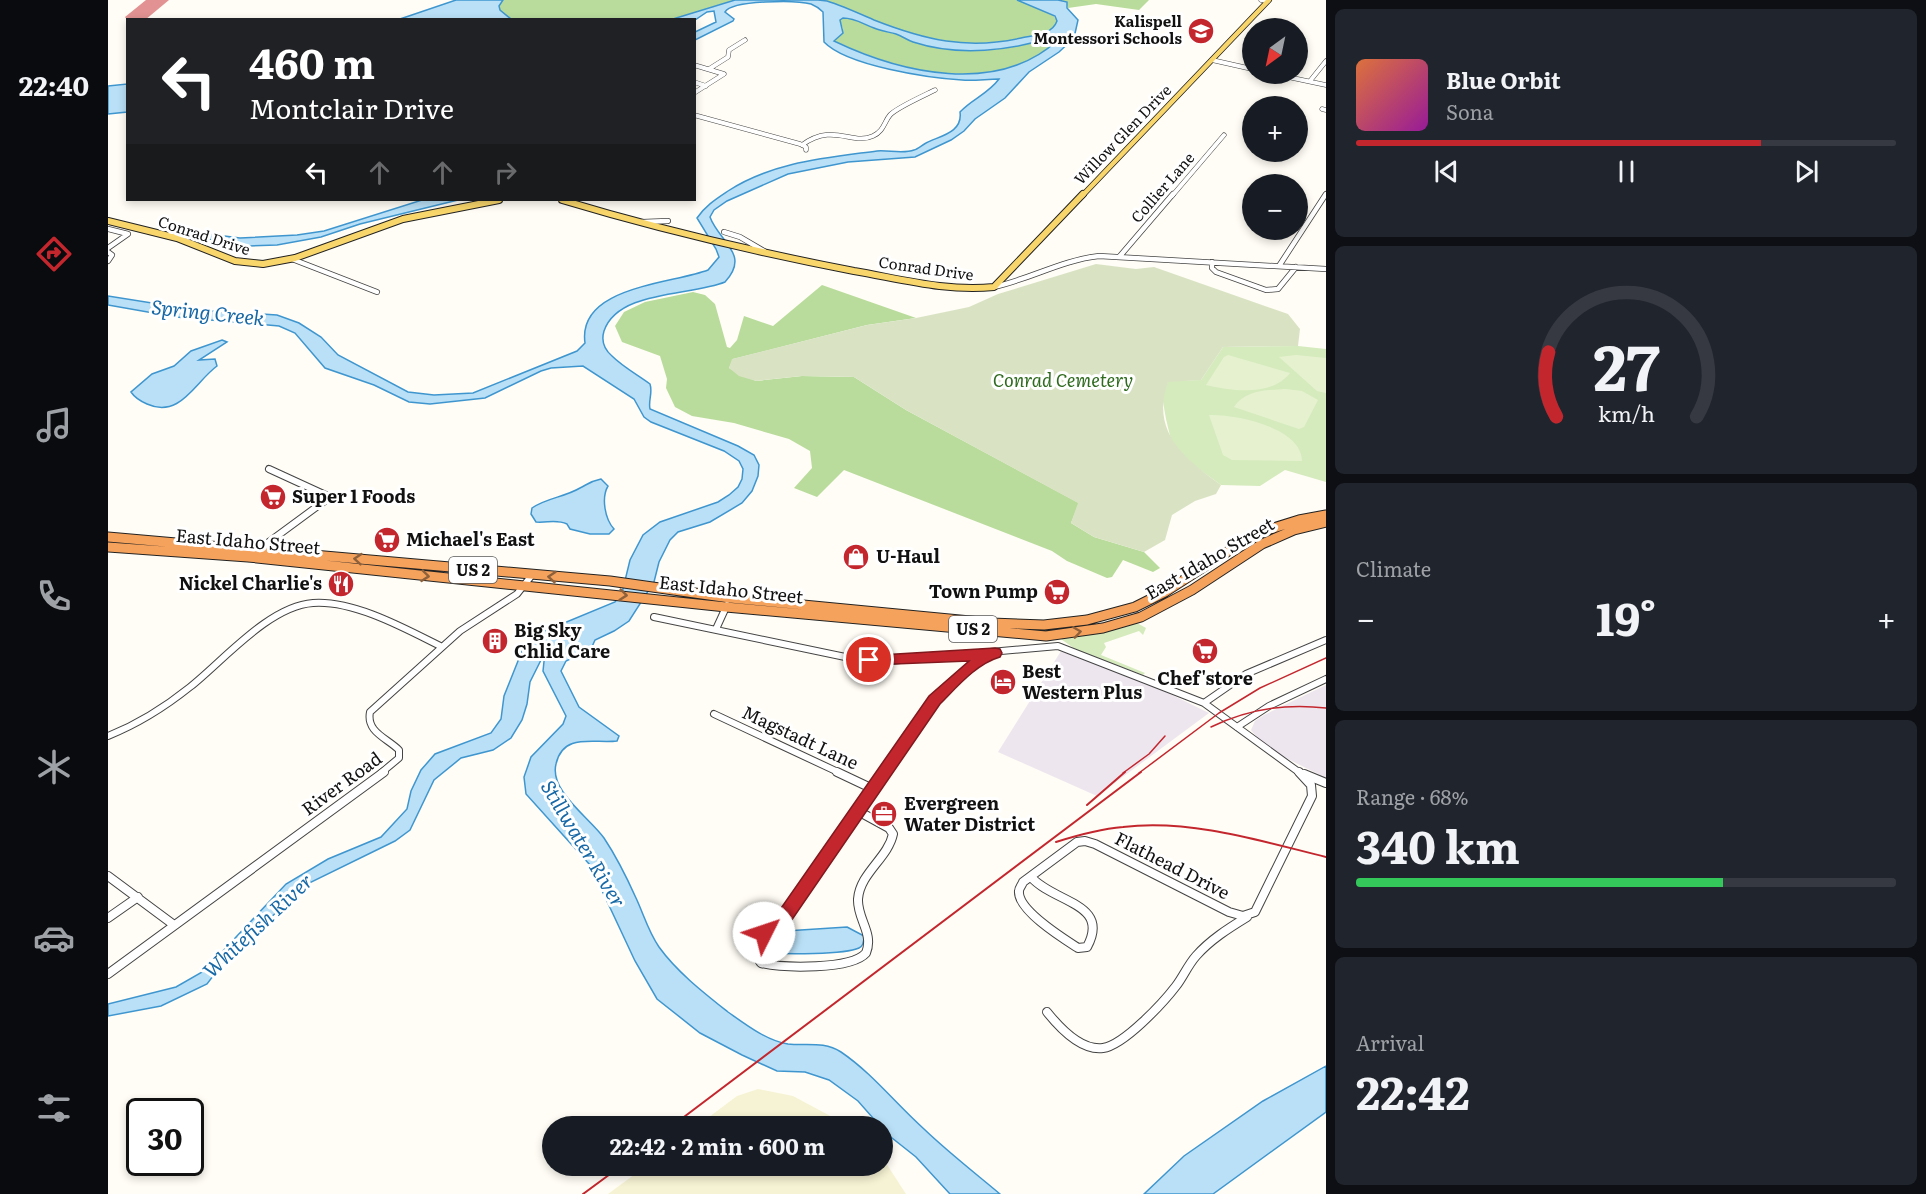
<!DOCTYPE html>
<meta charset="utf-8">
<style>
:root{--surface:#171b24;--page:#20242c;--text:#f1f3f6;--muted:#9ea1a6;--line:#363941;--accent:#c4262e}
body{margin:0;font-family:Literata,serif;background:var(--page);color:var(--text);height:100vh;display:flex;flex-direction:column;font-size:22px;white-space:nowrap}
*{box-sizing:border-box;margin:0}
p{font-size:20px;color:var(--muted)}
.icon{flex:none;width:33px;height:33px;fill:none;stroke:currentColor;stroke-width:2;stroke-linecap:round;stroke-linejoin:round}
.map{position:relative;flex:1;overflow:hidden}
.sheet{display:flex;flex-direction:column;gap:9px;padding:9px;background:#0d0f14;width:600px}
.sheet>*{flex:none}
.guide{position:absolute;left:18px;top:18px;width:570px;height:183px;border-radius:0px;box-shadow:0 3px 9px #0003;background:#202124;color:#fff;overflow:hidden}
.needle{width:39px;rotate:213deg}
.controls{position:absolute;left:1134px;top:18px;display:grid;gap:12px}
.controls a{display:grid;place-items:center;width:66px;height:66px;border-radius:50%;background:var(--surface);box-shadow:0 3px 9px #0003;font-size:30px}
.speed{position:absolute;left:18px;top:1098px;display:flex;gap:12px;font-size:30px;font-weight:700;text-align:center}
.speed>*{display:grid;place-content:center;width:78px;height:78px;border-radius:50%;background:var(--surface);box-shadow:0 3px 9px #0003;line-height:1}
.speed .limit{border:3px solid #111;border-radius:9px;background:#fff;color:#111}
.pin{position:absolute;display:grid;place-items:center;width:51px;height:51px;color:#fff;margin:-26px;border:3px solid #fff;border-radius:50%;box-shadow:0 2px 6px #0007}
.me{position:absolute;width:66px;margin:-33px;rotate:49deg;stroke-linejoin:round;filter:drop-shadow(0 0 4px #0008)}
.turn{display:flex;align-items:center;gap:21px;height:126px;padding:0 24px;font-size:27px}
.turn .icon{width:78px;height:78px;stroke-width:2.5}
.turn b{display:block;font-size:42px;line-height:51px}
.lanes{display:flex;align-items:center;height:57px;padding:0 24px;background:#0003;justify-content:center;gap:30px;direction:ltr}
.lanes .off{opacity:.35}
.big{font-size:45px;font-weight:700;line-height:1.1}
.sheet .widget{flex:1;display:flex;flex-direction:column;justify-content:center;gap:9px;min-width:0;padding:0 21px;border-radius:9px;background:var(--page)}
.sheet .dial{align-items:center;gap:0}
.dial svg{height:156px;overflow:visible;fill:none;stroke:var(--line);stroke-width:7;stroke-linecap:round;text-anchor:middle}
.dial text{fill:var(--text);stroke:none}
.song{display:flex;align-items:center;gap:18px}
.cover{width:72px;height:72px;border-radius:9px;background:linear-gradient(135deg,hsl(20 70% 55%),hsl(300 70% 35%))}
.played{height:6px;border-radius:3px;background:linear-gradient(90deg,var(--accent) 75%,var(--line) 75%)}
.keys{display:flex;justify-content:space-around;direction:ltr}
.heat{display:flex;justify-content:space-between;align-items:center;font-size:33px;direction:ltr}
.charge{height:9px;border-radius:4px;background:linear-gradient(90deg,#34c759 68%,var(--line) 0)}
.trip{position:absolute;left:434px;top:1116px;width:351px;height:60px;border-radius:30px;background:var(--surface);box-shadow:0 3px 9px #0003;font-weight:700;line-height:60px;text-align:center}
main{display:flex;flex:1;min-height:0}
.tab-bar{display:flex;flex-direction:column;width:108px;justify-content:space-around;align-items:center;background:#090b0e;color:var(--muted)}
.tab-bar .icon{width:42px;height:42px}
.tab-bar .on{color:var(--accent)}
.tab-bar b{font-size:27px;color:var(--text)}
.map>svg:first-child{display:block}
</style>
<main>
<nav class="tab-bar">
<b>22:40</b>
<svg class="icon on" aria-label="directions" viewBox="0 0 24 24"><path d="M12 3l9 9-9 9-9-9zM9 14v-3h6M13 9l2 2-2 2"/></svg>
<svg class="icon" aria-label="music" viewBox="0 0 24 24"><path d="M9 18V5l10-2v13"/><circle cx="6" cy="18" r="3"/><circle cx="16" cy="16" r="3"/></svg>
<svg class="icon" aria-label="phone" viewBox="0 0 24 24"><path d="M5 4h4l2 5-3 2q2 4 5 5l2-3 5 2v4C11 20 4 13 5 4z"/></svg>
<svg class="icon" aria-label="climate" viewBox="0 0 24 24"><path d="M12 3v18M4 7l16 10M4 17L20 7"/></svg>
<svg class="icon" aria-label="car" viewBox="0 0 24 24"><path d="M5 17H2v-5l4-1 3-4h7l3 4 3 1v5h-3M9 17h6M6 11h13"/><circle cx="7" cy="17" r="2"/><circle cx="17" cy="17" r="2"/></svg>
<svg class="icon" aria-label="filters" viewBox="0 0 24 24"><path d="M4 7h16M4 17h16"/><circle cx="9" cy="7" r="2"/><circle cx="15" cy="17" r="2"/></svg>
</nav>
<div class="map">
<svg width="1218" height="1194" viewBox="0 0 1218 1194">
<rect width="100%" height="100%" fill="#fffdf5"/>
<path fill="#eee6ef" d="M953,651L1056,691L1101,713L989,796L890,752Z
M1218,685V778L1176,757L1152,741L1143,730L1147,721L1156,715Z"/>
<path fill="#f6f3d4" d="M650,1089L685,1096L741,1126H589L629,1096Z
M774,1157L798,1194H500L538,1166H774Z"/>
<path fill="#d5ebbd" d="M1190,346L1218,349V482L1177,470L1152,486L1113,485L1077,459L1063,440L1058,419L1054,396L1060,381L1093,380L1115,347Z
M1029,623L1038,628L1035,635L1031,631L996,643L998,647L993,655L1037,673L1035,675L967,649L953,639L1001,631Z"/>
<path fill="#b9dc9c" d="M395,0H627L565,20L403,19L392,10L391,6Z
M710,0H911C923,4 944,9 949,21C944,34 926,35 914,38C858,50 819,40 766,20C748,12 730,3 710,0Z
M950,0H1041L1031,10L988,4L960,8L958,2Z
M735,18C747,18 755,24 766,28C773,31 781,32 788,34C794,36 799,40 805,42C851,57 903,51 948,36L950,40C888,96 793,73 725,40L730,38L735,29L732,20Z
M714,285L808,318L759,325L625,359L621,368L648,381L694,376L746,377L798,410L971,503L963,523L986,537L1036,552L1052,568L1045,572L1015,560L1004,577L999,578L959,561L944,551L736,470L709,497L686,488L704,468L702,451L681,439L626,423L584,416L567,407L558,388L559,379L552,356L514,342L507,326L516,312L537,302L585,292L597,295L607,304L619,347L622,348L629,340L636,316L665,326Z"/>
<path fill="#d9e3c4" d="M988,264L1028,269L1046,267L1180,314L1192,329L1190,346L1115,347L1093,380L1060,382C1042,432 1077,459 1113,485L1108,494L1087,501L1064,515L1057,540L1036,552L986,537L963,523L970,503L798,410L746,377L694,376L648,381L631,376L621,368L624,359L759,325L808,318L861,307L890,294Z"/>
<path fill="#e6f2cf" d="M1120,355L1182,373C1163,397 1124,391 1098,385L1116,357Z
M1188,355L1218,358V393L1209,391L1171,357Z
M1178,389L1194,391L1210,400L1196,427L1191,429L1126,407C1137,390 1159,390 1178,389Z
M1101,415C1126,414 1194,427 1194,461L1124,460L1115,455Z"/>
<path fill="#b9e0f7" stroke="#3f96cf" stroke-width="1.5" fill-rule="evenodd" d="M348,0H395L391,6L392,10L403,19H292Z
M627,0H710L719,1C735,6 750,13 766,20C817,40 859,50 913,38C926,35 944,35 949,21L947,16L909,0H950L959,2V8L970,20L966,38L951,52L921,72L897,98L867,119L856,131L843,140L807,157L740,162L680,174L619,201L606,210L602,217C611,242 643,254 617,282C583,296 510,290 496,331C493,341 497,350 504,356C515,367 530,375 542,384C545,393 540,400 542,409L630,446L646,455L651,465L650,476L644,491L634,503L602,522L570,532L562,540L551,562L546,582L521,621L506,631L487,640L483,649L458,661L453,671L471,707L511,736L509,741C487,744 455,732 448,764C441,791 482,818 496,838C508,856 519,878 528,898C536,915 540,931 551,947C569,972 596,993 620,1012C637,1024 659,1041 680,1044C698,1046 716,1041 733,1052C764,1073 788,1104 816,1129C840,1152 867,1173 892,1194H842L808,1157L779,1134L750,1101L721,1080L697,1072L669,1071L634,1055L592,1033L549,999L527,961L482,865L418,794L416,777L423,757L455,724L458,716L435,671L437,652L422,682L419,704L414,720L403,738L385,750L353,758L326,780L302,830L287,841L197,885L115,963L99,984L53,1006L0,1016V1004L68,987L96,971L178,884L220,859L273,837L299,809L303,791L313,770L327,754L383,733L393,719L396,696L416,646L432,633L507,602L514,593L522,560L535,535L552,522L610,502L621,495L630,487L634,479L635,469L631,461L616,451L543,422L536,417L526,399L475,366L443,368L433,371L377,398L322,404L301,402L266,385L217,368L187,333L171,326L68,317L0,305V296L88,310L169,315L191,323L213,337L230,355L300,392L326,395L365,393L469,351L477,343C469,286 564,284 600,270L611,257L608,249L589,218C597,206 608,199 620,191C665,162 717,158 769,151C780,150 796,154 806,150C810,149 814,145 818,143C831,136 855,133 852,112C864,99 880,94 891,79C879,79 866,81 854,80C821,78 739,66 716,42L715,12C712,9 708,6 703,4C688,0 624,0 617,12L626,19L625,21L587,40V32L608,22L606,11L599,12L587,20L565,19ZM735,18C747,18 755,24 766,28C773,31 781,32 788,34C794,36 799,40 805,42C851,57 903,51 948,36L950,40C889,96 793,73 726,41L735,33L732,20Z
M19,84V112L0,114V86Z
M314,200H350L252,224L213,237L169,245L141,246L86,237L84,232L132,238L189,235L216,231Z
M114,340L119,342L91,360L107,359L109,366C87,382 72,419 39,404C32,401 27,398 23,392L44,374L66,366L83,351Z
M493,479L500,486C493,498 497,519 506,529L501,534H482L462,529L459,524C448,519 440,523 428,522L423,514L424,508C438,498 457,497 472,488C480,484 483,481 493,479Z
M739,927L756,936C756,940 756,946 751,948C736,955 677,954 659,953L653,943L656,936L662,932Z
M1218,1066V1112L1105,1194H1036L1076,1156L1155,1101Z"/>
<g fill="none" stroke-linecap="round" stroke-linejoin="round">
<path fill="#e29292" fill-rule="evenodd" d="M38,0H61L37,20L20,21L17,17Z"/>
<defs>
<path id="minor-far3" d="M1153,0L1160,1
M1104,60L1144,69
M586,65L616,74L586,93
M601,69L620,57L621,50L637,40
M1166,74L1218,85
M1202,81L1218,61
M586,82L598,86
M1214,109L1218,110
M586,115L692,144L698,147V150
M694,145C726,122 744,146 765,136C776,131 776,122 782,115C788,108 817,95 827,90
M1064,196L1116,135"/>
<path id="minor-far2" d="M534,222L560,221
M0,229L20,234L0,248
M616,232L632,237L656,251
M0,252L4,255L0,261
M1012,256L1065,194
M184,259L269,292
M1104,262V268L1108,272L1158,290L1170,289L1188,267
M1171,266L1218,194
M886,287C922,279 954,260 991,256L1218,269"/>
<path id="minor-far1" d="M150,550L222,497L161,469
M546,617L742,658L781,661L950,646L1096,703L1192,773
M608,629L619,605
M1096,703L1138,674L1218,640
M606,714L732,773
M1129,727L1161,706L1218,679
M0,736C30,724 57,707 82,687C115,661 161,606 205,603C246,600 298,629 334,647
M273,773L291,758V750C279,738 258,732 262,712L352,631L409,594L424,575
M776,773L826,700L878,656"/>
<path id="minor" d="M729,772L765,789
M1196,774L1218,783
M750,811L781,828L785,834C780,858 752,873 750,899C749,919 766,933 758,953C743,970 675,968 653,963L647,954V946L651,938L675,919Z
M750,811L777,772
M0,876L66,925
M923,877C946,903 1003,903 979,947L970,948C956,939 909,910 911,891C911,888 914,885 915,882L969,842L977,841L987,844L1121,912L1135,916L1147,912L1204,796L1203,785L1191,772
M0,918L30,897
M0,974L276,772
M939,1012C951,1027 973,1051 995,1048C1016,1045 1055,1003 1068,986C1075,977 1080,965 1088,956C1102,940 1121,928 1139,917"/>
<path id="major-far1" d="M974,196L1161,0"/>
<path id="major" d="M454,200C550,229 648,252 746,271C793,279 839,292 886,287L975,194
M0,221L69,238L127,261L155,264L187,258L295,219L391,200"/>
<path id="highway" d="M0,537L502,581L622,598L883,623L936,625L979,620L1027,607L1057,592L1136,541L1156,531L1191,520L1218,515
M0,547L140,557L618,607L938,636L995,628L1033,617L1084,590L1154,544L1186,530L1218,522"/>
</defs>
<use href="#minor-far3" stroke="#444" stroke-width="5"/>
<use href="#minor-far2" stroke="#444" stroke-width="6"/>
<use href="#minor-far1" stroke="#444" stroke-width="8"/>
<use href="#minor" stroke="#444" stroke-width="10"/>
<use href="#major-far1" stroke="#222" stroke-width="6"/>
<use href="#major" stroke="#222" stroke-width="8"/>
<use href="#highway" stroke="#222" stroke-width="11"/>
<use href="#minor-far3" stroke="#fff" stroke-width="4"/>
<use href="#minor-far2" stroke="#fff" stroke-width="4.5"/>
<use href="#minor-far1" stroke="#fff" stroke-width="6"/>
<use href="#minor" stroke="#fff" stroke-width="8"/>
<use href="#major-far1" stroke="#f9d66b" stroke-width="4.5"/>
<use href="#major" stroke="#f9d66b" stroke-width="6"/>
<use href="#highway" stroke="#f5a25d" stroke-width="9"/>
<path stroke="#c4262e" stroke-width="1.5" d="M1103,727C1140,709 1177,703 1218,708
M1015,773L1041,754L1057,736
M1031,773L1111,713L1152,688L1218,658"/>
<path stroke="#c4262e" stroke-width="2" d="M979,805L1017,772
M948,842C970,835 992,829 1015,827C1083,819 1153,841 1218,857
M564,1126L1033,772
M475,1194L513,1166"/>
</g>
<defs><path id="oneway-chevron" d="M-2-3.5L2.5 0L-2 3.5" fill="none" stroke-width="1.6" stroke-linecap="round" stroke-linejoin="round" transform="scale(1.5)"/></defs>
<g stroke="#8e613b">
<use href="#oneway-chevron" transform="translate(250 559) rotate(-175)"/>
<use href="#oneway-chevron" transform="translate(317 576) rotate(6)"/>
<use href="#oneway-chevron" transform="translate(444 577) rotate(-175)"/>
<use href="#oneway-chevron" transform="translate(515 595) rotate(6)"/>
<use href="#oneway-chevron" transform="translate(969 632) rotate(-8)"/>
</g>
<path fill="#c4262e" stroke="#7f191e" stroke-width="1.5" d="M887,648L892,649L894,653L892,657C868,664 849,687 832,704L681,924C672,931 662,943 649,939L647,933L649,928L669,914L821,696L861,661L761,665L754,660L756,656Z"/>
<defs>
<symbol id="school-disc" viewBox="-11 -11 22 22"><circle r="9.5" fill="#c4262e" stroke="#fff"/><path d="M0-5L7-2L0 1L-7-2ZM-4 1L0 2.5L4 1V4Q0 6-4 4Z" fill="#fff"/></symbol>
<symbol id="supermarket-disc" viewBox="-11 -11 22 22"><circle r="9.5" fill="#c4262e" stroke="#fff"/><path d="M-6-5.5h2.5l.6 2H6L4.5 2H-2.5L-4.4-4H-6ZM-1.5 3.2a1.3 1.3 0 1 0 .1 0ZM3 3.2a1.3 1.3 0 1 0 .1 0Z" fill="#fff"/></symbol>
<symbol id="shop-disc" viewBox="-11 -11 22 22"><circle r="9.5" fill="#c4262e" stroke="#fff"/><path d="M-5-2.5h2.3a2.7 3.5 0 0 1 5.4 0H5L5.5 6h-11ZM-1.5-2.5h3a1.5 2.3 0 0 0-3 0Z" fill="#fff"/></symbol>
<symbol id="restaurant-disc" viewBox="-11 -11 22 22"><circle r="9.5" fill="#c4262e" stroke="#fff"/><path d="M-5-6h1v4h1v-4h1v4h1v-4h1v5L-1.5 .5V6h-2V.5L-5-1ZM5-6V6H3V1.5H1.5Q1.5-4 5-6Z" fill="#fff"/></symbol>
<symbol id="building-disc" viewBox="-11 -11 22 22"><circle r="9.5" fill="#c4262e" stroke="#fff"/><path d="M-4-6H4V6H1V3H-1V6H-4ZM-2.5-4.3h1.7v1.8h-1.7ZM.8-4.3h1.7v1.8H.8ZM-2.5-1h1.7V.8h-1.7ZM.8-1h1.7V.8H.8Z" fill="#fff"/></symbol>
<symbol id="hotel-disc" viewBox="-11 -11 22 22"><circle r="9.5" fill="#c4262e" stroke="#fff"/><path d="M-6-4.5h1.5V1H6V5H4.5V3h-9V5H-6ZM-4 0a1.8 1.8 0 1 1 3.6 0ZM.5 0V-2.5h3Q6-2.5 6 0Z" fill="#fff"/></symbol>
<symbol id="office-disc" viewBox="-11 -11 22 22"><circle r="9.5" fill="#c4262e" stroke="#fff"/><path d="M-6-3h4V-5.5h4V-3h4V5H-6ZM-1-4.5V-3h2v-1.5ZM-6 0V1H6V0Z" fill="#fff"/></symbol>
</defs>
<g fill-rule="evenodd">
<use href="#school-disc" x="1078" y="16" width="30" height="30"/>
<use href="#supermarket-disc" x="150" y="482" width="30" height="30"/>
<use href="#supermarket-disc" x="264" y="525" width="30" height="30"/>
<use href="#shop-disc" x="733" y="542" width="30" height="30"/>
<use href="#restaurant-disc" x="218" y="569" width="30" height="30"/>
<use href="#supermarket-disc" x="934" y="577" width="30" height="30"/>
<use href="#building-disc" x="372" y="626" width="30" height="30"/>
<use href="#supermarket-disc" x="1082" y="636" width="30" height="30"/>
<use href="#hotel-disc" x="880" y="667" width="30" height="30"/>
<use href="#office-disc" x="761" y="799" width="30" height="30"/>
</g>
<g text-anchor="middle" stroke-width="6" stroke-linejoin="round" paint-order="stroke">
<g font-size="15" font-weight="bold" fill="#111" stroke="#fff" text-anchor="end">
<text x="1074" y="27">Kalispell<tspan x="1074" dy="17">Montessori Schools</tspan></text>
</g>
<g font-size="15" fill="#111" stroke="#fff">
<text transform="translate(1015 135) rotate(-46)" y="5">Willow Glen Drive</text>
<text transform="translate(1055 188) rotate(-49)" y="5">Collier Lane</text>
<text transform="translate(96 236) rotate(18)" y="5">Conrad Drive</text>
<text transform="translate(818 269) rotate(8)" y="5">Conrad Drive</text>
</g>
<g fill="#fff" stroke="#585858" stroke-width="1.5">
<rect x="341" y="557" width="48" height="26" rx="4.5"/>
<rect x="841" y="616" width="48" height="26" rx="4.5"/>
</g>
<g font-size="16" font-weight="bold" fill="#111">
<text x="365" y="576">US 2</text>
<text x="865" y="635">US 2</text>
</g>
<g font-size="18" font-style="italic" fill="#2f6b1f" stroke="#fff">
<text x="955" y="387">Conrad Cemetery</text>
</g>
<g font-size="18" font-weight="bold" fill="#111" stroke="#fff" text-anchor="start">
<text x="184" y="503">Super 1 Foods</text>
<text x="298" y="546">Michael's East</text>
<text x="768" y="563">U-Haul</text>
<text x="214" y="590" text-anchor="end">Nickel Charlie's</text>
<text x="930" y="598" text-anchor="end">Town Pump</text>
<text x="406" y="637">Big Sky<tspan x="406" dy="21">Chlid Care</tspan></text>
<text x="914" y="678">Best<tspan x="914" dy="21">Western Plus</tspan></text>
<text x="1097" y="685" text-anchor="middle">Chef'store</text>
<text x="796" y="810">Evergreen<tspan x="796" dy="21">Water District</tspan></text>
</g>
<g font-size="18" fill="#111" stroke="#fff">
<text transform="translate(140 542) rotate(5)" y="6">East Idaho Street</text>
<text transform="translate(1102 559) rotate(-30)" y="6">East Idaho Street</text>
<text transform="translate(623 590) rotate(6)" y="6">East Idaho Street</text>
<text transform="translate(692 738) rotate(25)" y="6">Magstadt Lane</text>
<text transform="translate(234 784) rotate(-36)" y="6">River Road</text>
<text transform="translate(1064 866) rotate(27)" y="6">Flathead Drive</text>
</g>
<g font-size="20" font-style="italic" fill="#1768a6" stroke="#fff">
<text transform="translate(100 313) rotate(6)" y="7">Spring Creek</text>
<text transform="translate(475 844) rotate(59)" y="7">Stillwater River</text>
<text transform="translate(150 926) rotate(-43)" y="7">Whitefish River</text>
</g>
</g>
</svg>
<div class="controls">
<a><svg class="needle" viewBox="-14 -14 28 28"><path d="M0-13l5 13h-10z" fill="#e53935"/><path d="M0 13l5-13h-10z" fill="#9ea1a6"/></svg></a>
<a>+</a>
<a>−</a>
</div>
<div class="speed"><div class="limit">30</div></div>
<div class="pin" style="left:761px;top:660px;background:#d93025"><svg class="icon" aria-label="arrive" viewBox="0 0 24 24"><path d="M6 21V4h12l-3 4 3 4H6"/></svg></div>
<svg class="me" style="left:656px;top:933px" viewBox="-20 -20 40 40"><circle r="19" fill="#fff"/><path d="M0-13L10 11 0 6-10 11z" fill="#c4262e"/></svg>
<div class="trip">22:42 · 2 min · 600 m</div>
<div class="guide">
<div class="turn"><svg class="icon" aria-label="left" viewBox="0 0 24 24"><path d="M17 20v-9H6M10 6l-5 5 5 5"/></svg><div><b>460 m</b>Montclair Drive</div></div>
<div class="lanes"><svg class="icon" aria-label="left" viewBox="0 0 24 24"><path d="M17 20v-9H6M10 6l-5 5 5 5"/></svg><svg class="icon off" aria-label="ahead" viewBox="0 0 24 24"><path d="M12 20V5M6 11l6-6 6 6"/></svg><svg class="icon off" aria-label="ahead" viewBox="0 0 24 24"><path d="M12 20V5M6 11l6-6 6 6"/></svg><svg class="icon off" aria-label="right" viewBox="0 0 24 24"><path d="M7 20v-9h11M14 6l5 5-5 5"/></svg></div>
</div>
</div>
<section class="sheet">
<div class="widget">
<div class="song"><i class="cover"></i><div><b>Blue Orbit</b><p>Sona</p></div></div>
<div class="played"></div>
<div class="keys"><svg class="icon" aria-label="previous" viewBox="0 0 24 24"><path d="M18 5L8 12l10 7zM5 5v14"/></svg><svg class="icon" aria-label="pause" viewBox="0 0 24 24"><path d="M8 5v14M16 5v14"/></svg><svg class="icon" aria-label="next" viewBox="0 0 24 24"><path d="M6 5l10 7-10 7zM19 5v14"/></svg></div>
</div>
<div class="widget dial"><svg viewBox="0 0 100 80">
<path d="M14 69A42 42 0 1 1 86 69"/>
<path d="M14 69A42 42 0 0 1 10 36" stroke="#c4262e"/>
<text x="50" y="56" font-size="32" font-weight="700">27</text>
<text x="50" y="72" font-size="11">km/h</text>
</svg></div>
<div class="widget"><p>Climate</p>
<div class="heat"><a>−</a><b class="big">19°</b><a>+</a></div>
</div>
<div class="widget"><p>Range · 68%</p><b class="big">340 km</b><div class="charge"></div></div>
<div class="widget"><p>Arrival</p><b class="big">22:42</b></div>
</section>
</main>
